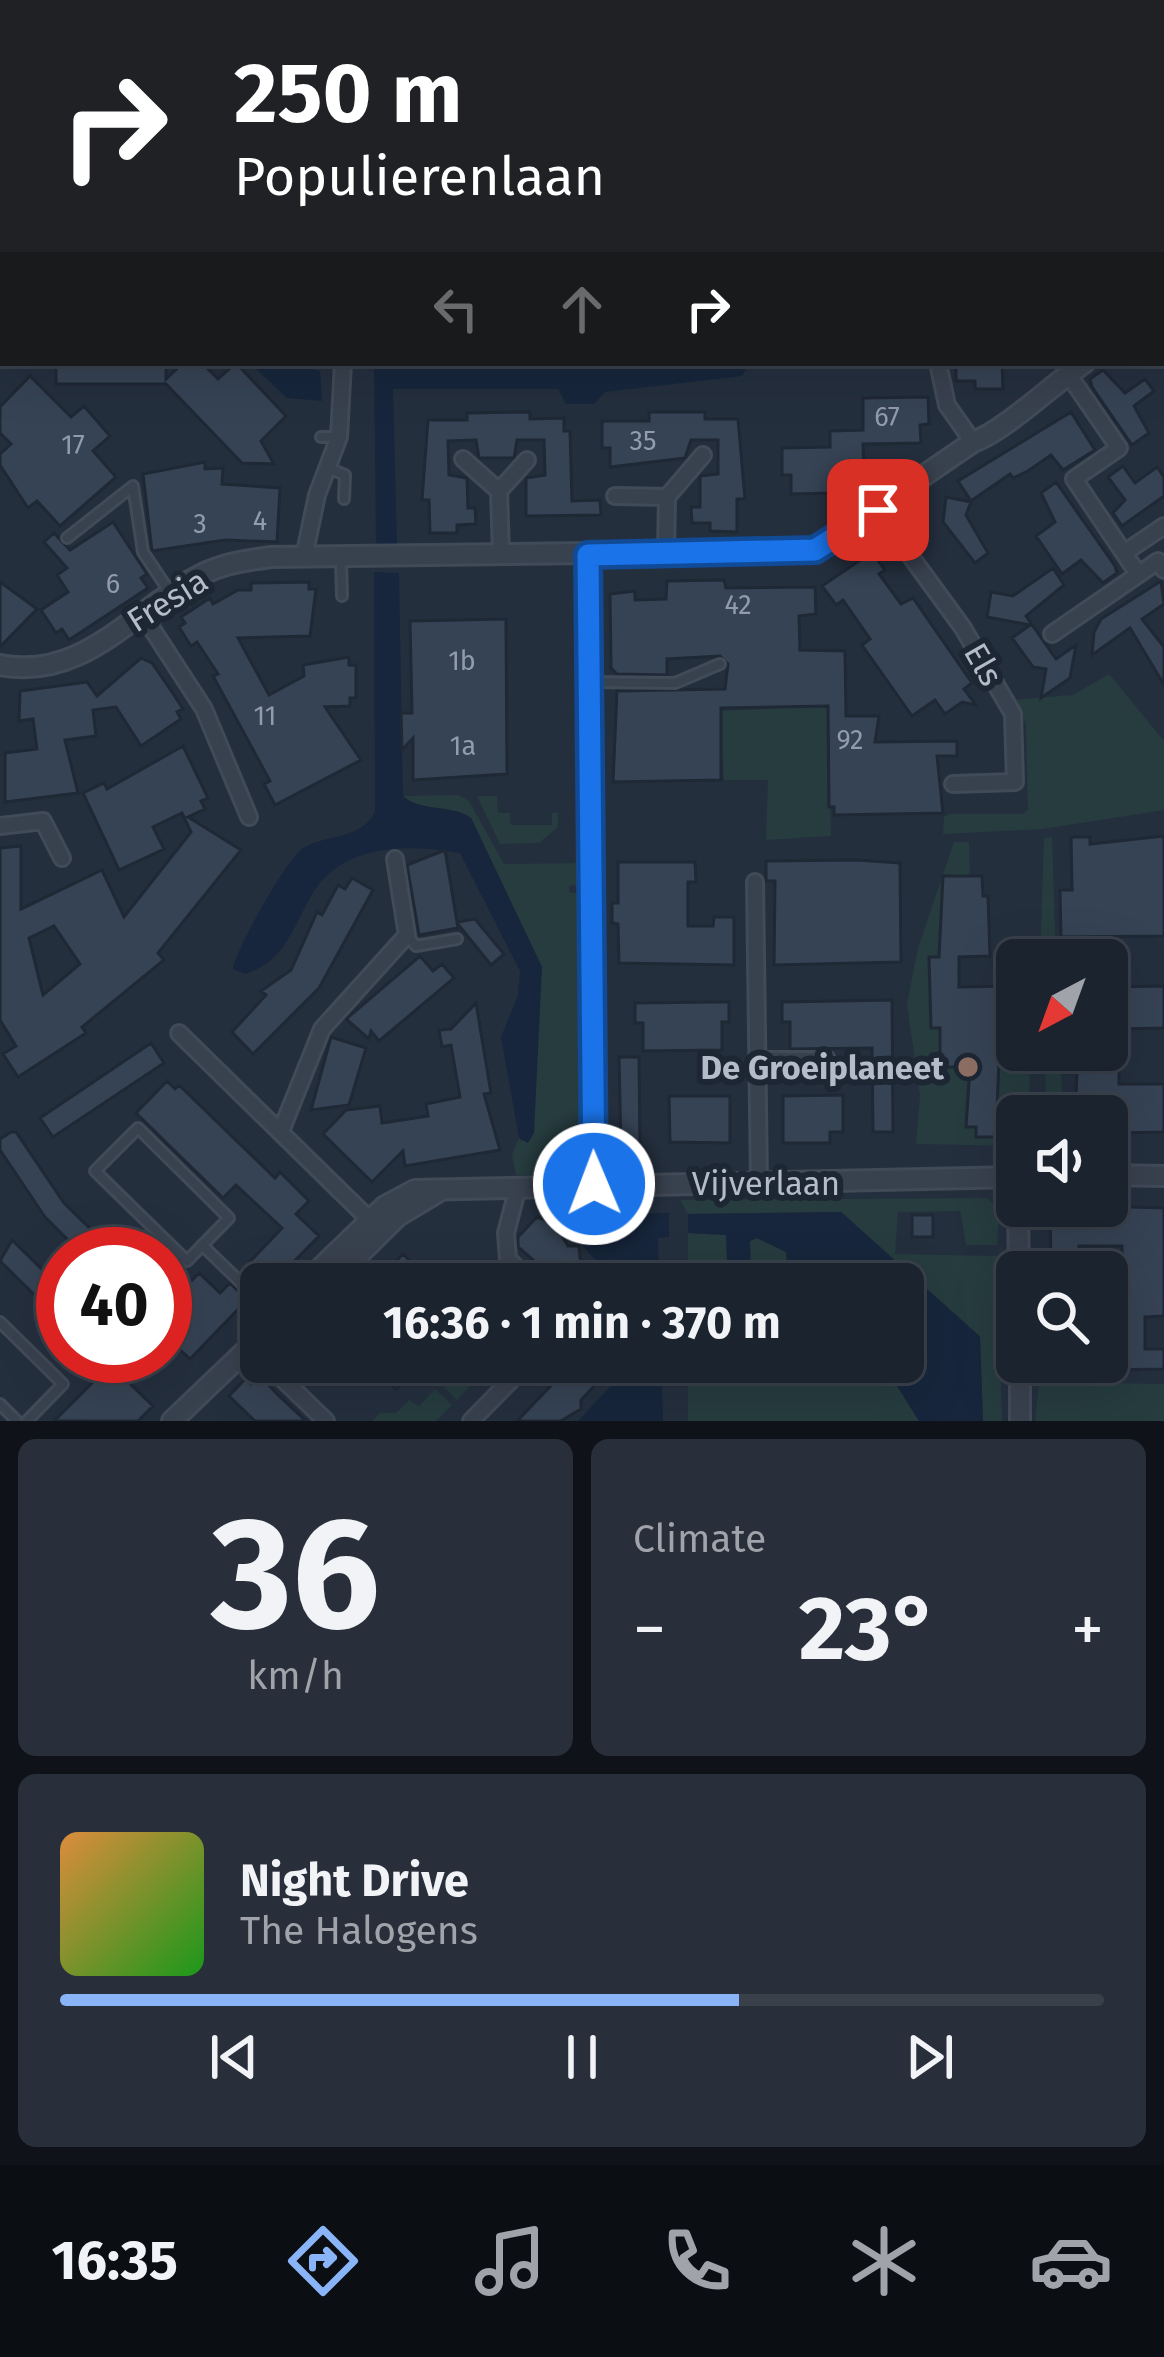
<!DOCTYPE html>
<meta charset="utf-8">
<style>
:root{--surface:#1b232e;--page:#282f3a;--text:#f1f3f6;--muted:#a0a4aa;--line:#39404a;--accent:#8ab4f8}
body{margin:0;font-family:"Fira Sans",sans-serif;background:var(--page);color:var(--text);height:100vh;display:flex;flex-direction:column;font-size:45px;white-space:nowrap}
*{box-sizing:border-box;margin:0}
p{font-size:39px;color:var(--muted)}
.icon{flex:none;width:66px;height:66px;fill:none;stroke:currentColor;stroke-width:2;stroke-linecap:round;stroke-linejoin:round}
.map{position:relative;height:1421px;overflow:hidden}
.panel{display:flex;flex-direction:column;gap:18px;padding:18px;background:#0f1319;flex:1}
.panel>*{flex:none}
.banner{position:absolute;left:0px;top:0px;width:1164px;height:366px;box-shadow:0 12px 48px #0002,0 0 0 3px var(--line);background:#202124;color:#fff;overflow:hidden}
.needle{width:78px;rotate:221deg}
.buttons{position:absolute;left:996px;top:939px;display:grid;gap:24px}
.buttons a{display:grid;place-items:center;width:132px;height:132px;border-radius:18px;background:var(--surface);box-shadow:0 12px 48px #0002,0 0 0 3px var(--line);font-size:60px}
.speed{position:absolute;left:36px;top:1227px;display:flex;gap:24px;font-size:60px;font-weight:700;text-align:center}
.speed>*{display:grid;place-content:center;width:156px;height:156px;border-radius:50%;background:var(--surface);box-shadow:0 12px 48px #0002,0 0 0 3px var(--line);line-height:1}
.speed .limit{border:18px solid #d22;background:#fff;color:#111}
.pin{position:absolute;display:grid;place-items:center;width:102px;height:102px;color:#fff;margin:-51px;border-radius:24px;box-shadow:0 6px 18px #0006}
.me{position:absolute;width:132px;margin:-66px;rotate:359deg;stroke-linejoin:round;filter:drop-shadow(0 0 9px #0008)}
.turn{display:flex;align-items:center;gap:42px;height:252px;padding:0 36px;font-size:54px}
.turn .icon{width:156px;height:156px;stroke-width:2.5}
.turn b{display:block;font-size:84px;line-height:102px}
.lanes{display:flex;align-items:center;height:114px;padding:0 36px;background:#0003;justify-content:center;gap:60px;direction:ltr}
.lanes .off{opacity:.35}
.big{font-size:90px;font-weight:700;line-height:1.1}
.panel .widget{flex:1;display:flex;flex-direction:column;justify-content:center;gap:18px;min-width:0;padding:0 42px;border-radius:18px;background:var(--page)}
.panel .dial{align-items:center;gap:0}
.dial b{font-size:156px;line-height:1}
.song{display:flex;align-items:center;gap:36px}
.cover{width:144px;height:144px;border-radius:18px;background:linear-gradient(135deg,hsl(30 70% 55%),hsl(120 70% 35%))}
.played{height:12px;border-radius:6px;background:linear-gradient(90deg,var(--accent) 65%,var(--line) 65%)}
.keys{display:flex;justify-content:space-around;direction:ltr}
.heat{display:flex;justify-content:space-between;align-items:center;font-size:66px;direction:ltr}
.panel .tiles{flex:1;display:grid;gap:18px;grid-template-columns:1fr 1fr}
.widget:last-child{grid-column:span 2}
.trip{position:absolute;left:240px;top:1263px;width:684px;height:120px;border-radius:18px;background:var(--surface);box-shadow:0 12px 48px #0002,0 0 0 3px var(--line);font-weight:700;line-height:120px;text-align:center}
.tabs{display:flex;height:192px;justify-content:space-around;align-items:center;background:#0b0e12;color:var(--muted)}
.tabs .icon{width:84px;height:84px}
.tabs .current{color:var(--accent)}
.tabs b{font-size:54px;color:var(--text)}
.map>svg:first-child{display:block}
</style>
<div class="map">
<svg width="1164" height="1421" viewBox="0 0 1164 1421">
<rect width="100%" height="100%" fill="#242f3e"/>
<path fill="#263c3f" d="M1109,674L1164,741V810L1043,829L943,834L944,817L950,814H1023L1028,809L1026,724L1014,700L1073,695Z
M828,706L831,836L766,840L768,780H724L720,711Z
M458,795L469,801L504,864L578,863L579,885L569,886L570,893H579L582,1150L564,1152L576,1155V1174L516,1175L512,1154L519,1138L522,1142L542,967L471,818C450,804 420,812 403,796Z
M477,796H497L498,813H510L511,825H552V813H558V827L539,843L500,844Z
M1052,837L1056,960H1040L1044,838Z
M954,842H969L970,882H960L957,990L1017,992V1050H1030L1029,1116H1017V1146L916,1144L920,1096L907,1004L918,948Z
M1045,1050H1060L1063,1116H1046Z
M988,1198L999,1212L997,1245H966L960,1211L898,1212L895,1254L997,1256L1002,1421H983L980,1336L841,1212L688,1214L680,1200Z
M688,1233L726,1235L728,1284H688Z
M757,1238L787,1252L788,1284H751L750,1241Z
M462,1362H493L457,1400L441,1384Z
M688,1362H882L919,1421H688Z
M1039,1382L1164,1384V1421H1035Z
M435,1389L452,1405L436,1421H372L380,1413H396L409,1400L419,1406Z"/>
<path fill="#17263c" d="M250,363H287L320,371L322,401L287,398Z
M750,363L742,376L605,392L594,404H566L558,389H393L397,545H376L374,363Z
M374,572L399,573L403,796C421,813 450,803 471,818L542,967L534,1133L528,1143L519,1138L501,1037L518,995L520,971L460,853C411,844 345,843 314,891C293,925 287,961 245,974L233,969C235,951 286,860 302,849C326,833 360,841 375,812Z
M841,1212L980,1337L983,1421H919L882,1362H903V1310L924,1307L880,1269L873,1271V1284H831L823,1272L807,1268V1284H788L786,1252L757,1238L750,1241L751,1284H728L726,1235L688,1233V1214Z
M669,1213V1237L658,1238L659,1284H617L571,1233L566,1215Z
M621,1362H661L663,1421H578L621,1375Z"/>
<path fill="#364354" stroke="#1f2835" stroke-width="3" fill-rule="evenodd" d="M56,363H166V379L183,363H202L218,379L236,363L286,416L261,441L274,464L242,463L166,384H56Z
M1002,363L1003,389H975V381H956V365Z
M1103,370L1125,393L1145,379L1154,391L1134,406L1149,433L1132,445L1092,387L1090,379Z
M30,376L71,417L84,406L110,436L93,451L116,477L60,526L37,501L28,508L0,465V454L11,444L0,433V407Z
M928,397L929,424L920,425L921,443L863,444L864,476L832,477V493L791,494V475H782V448L830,447V431L863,430V398Z
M530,412V419L564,418V431H570L572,501L600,500L601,515L526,516V478L545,475L544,440H517L514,458H479L476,440L448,441L449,475L467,478L468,508H475L476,524L457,525V533H430L429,500H422L428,420H467V413Z
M649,412H705V419H738L745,499H737V532L710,531V523H692L691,507H700V476L718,474V440H691L685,458L610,467V448H602V421H649Z
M1071,412L1095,450L1063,470L1051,455L1028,471L1013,478L1010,474L971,501L958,481Z
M205,462V469L223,468L222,484L280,488L277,542L225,540L152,551L143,474Z
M1123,466L1135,483L1157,467L1164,477V496L1122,526L1113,513L1125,500L1108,477Z
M1056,482L1115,566L1117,573L1103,583L1081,560L1062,574L1036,536L1055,522L1041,493Z
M946,497L971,502L966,515L988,553L975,563L943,522Z
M113,522L147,574L141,578L148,588L69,640L62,629L56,633L41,610L68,592L57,575L67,568L44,542L54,533L70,550Z
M872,552L885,570L879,574L901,604L913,598L972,683L964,689L976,705L962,702L945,714L935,700L912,716L862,645L870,639L843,600L836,605L822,586Z
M1053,568L1064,585L1026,616L1056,659L1076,645L1070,678L1041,698L1046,669L1033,667L1012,638L1030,625L987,617L991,592L1013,596Z
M724,580L726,588L815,587L816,614L799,616L800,650L845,651L846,716H879L875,742L957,741V756H937L943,813L834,815V807H829L828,706L721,708V780L613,782L617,691L725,689L728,664L720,656L667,659V675L617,674L611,668L610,594L635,591V600L666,599L667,581Z
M1161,581L1164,604L1142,619L1164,647V685L1130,628L1092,655L1094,632L1101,619Z
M0,582L37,609L0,647Z
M309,582V589H316L310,636L238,638L269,695L304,676L303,665L349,657V665H356V698H350V706L325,707L361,760L275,805L264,784L270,781L213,676L218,674L197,642L191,646L179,627L185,623L181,617L210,598L213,604L238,590H251V583Z
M506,619L507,774L413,780V738L402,750L401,713H412L410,621Z
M141,658L152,663L174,695L183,709L177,712L181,719L141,746L116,707L93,710L96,736L65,740L78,793L5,802V753L37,749L33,719L19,721L20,691L87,682L97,696Z
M183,746L208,798L201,801L205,809L188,817L241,850L158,953L164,960L82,1027L86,1033L18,1077L3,1054L16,1046L0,1020V848L21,846V909L102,870L124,917L191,832L182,813L153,827L164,849L119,870L83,793L104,783L107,789ZM54,926L80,964L43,995L29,938Z
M1164,836V936L1061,937L1060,890H1072L1071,837H1090V844Z
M445,850L457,922L475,919L504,954L491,965L457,923L458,928L419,935L407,865Z
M857,860L900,863L901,962L774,965L775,881H766V861Z
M618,862H695L696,882H688V926H713L714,917H734V965L619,963L618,924L612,923V903H618Z
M943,876H982L983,896H988L990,956L959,957V987L1015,986V1007H1001L996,1137H976V1127H966L970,1067H940V1028H931L929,957H939Z
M352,878L373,890L319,988L253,1054L232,1032L266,995L261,991L291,970L317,912L322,915L338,885L345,889Z
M420,956L433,971L442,964L454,978L379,1041L371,1031L369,1039L346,1019Z
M1164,986V1028L1115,1029L1107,987Z
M892,1000L893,1132H873L872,1048L790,1049V1022H782V1002Z
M713,1002H729V1022H722V1050L643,1051V1023H635V1003Z
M476,1003L491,1093L484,1094L500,1150L405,1166L403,1151L372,1182L323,1134L346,1110L380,1106L382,1123L428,1116L426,1104L460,1097L451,1045L442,1047L439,1030L451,1029Z
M331,1037L366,1048L349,1105L311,1110Z
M151,1043L164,1063L53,1137L40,1118Z
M1078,1050H1119V1084H1164V1132L1114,1133V1116H1075Z
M619,1057H639L640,1151H621Z
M167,1081L175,1089L179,1085L275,1178L280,1172L309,1201L296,1214L319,1236L272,1284L259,1288L241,1271L282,1228L236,1185L223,1198L136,1113Z
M843,1095V1132H830V1143H783V1096Z
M669,1096H730V1143L670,1142Z
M11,1132H16L64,1203L116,1254H82L45,1217L0,1150V1139Z
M1098,1206L1164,1208V1316L1145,1317V1349H1164V1369L1107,1370V1276H1123L1122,1246H1079L1080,1260L1071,1261V1270H1051L1050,1207H1070V1216H1098Z
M912,1215H933V1237H912Z
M537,1217L554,1223L568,1246H579L580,1258L597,1275V1284H561L518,1247V1237Z
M12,1240L63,1290V1323L0,1261Z
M403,1254L417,1268L432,1284H373Z
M199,1273L220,1293L230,1283L247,1300L190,1359L172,1342L189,1325L168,1305Z
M72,1356H101L153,1406L138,1421H54L96,1379Z
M388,1362H423L396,1389L378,1372Z
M567,1362H598V1382L581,1400V1409L561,1421H517L567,1369Z
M259,1375L278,1395L306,1421H255L229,1396L246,1378L251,1384Z"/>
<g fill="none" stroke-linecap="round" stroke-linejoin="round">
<defs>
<path id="service" d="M321,437H338
M328,468L345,475L344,499
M67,538L133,486L143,552L171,594
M341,560L342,596
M593,682L675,683L720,664
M407,935L416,946L457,939
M759,1057H829
M138,1128L229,1218L187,1261L95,1171Z
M202,1245L261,1302
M0,1322L63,1384L27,1421
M0,1404L17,1421"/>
<path id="minor" d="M731,0L732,3
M799,0L800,3
M580,3L582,0
M776,3L779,0
M0,151L3,150
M1161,274L1164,277
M938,363L947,405L973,442
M1068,374L1119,448L1074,479L1138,574
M463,459L499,491L501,554
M499,491L527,460
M615,496L667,497
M877,510L963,628L1013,714L1015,782L953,784
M666,553L667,497L703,455
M1124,553L1164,526
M304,557L317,495L339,437L343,363
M143,615L204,709L249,817
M1052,634L1158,561L1164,570
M0,826L43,821L62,858
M755,882L759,1182
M179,1033L377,1227
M281,1131L322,1029L407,935L395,859
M518,1187L506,1233L508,1259L533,1284
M265,1362L326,1421
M471,1421L529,1362"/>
<path id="tertiary" d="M1161,308L1164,305
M588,555L594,1184
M0,665C86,682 136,605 207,572C227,563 249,560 271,557L815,550L973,442C1003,432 1053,384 1084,363
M1107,1175L1164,1176
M1018,1206L1019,1272
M304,1284L385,1206L415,1190L1017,1177
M329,1284L398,1216L438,1192
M1020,1362V1421
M172,1421L261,1336"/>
</defs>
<use href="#service" stroke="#414a57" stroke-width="14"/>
<use href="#minor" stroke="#414a57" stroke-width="20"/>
<use href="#tertiary" stroke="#414a57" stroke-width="24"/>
<use href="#service" stroke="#38414e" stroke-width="8"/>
<use href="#minor" stroke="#38414e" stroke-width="14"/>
<use href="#tertiary" stroke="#38414e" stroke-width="18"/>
</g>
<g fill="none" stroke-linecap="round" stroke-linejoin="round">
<defs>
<path id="route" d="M594,1184L588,555L815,550L878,510"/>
</defs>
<use href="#route" stroke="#114b97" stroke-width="30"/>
<use href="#route" stroke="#1a73e8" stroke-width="21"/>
</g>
<circle fill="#8d6e63" stroke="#1d2633" stroke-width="4.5" cx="968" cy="1067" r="12"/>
<g text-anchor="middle" stroke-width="12" stroke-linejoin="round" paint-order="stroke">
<g font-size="27" fill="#929caa">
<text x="887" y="426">67</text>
<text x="643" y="450">35</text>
<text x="73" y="454">17</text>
<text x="260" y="530">4</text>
<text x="200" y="533">3</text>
<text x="113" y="593">6</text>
<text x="738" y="614">42</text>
<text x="462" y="670">1b</text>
<text x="265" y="725">11</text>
<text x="850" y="749">92</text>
<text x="463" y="755">1a</text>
</g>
<g font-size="33" fill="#b4bcc9" stroke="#1d2633">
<text transform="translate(167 600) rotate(-32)" y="12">Fresia</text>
<text transform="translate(984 664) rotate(60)" y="12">Els</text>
<text x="766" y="1195">Vijverlaan</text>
</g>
<g font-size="33" font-weight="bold" fill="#b4bcc9" stroke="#1d2633" text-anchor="end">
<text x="944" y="1079">De Groeiplaneet</text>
</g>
</g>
</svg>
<div class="buttons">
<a><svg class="needle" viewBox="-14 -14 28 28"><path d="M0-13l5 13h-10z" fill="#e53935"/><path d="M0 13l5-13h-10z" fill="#a0a4aa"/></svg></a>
<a><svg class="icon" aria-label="sound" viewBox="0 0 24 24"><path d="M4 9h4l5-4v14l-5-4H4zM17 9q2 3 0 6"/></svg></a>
<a><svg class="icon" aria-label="search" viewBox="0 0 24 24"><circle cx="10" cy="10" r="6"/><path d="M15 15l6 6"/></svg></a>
</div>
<div class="speed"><div class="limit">40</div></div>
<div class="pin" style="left:878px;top:510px;background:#d93025"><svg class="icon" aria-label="arrive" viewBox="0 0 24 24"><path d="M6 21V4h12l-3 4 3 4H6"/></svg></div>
<svg class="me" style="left:594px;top:1184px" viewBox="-20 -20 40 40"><circle r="17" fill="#1a73e8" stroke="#fff" stroke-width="3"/><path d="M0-11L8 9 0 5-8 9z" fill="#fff"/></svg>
<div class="trip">16:36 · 1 min · 370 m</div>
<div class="banner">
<div class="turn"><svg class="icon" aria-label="right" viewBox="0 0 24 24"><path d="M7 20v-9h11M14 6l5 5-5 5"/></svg><div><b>250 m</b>Populierenlaan</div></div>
<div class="lanes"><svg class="icon off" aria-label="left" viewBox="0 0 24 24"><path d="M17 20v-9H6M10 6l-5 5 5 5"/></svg><svg class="icon off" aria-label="ahead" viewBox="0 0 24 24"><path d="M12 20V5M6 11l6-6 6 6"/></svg><svg class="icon" aria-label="right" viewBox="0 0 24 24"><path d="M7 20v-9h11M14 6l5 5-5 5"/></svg></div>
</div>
</div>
<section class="panel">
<div class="tiles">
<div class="widget dial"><b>36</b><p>km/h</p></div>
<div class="widget"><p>Climate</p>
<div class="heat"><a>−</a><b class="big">23°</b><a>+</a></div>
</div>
<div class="widget">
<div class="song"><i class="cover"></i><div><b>Night Drive</b><p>The Halogens</p></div></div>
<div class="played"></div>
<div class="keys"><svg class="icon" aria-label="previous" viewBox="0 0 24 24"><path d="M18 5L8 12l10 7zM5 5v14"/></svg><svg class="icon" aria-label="pause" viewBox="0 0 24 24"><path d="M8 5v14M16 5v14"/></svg><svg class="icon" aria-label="next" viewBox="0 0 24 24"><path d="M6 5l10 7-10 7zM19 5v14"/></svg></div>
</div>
</div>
</section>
<nav class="tabs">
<b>16:35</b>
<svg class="icon current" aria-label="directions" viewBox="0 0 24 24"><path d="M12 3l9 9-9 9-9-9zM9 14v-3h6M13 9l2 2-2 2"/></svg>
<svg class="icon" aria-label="music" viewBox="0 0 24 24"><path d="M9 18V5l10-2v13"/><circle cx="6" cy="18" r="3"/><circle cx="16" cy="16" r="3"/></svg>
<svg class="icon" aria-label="phone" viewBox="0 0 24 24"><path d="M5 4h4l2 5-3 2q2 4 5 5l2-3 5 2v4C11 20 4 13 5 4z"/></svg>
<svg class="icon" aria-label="climate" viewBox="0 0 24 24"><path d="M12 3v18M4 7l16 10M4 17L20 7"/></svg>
<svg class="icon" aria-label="car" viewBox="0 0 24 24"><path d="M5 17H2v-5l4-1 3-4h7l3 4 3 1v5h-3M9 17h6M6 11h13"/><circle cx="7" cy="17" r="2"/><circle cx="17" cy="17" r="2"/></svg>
</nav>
